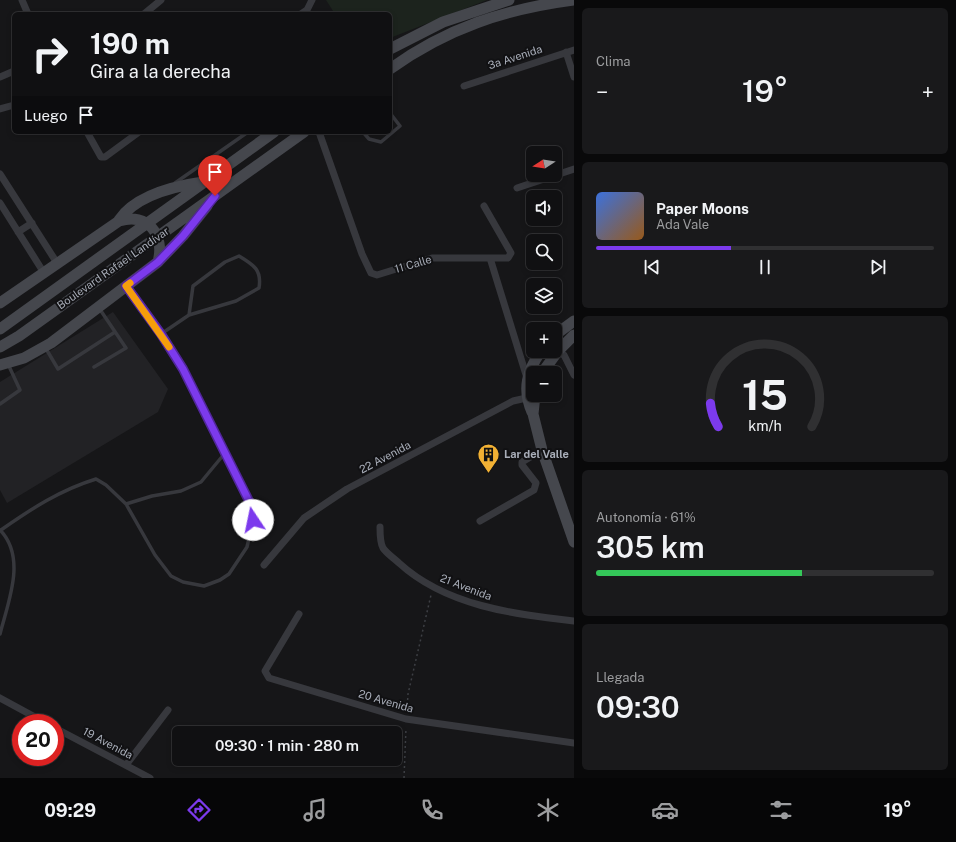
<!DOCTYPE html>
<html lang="es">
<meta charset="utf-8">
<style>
:root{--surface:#101012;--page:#19191b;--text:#f1f3f6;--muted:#9c9d9f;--line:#303032;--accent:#7c3aed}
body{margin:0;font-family:"Public Sans",sans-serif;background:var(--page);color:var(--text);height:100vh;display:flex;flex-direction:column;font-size:15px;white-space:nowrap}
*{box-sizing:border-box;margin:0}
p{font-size:13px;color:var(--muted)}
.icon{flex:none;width:22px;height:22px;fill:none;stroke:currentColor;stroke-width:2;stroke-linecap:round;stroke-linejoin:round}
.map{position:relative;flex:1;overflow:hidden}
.panel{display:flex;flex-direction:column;gap:8px;padding:8px;background:#09090a;width:382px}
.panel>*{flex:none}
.banner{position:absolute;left:12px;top:12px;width:380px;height:122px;border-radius:6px;box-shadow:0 2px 6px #0003,0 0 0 1px var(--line);background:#101012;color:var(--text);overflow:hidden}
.needle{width:26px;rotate:258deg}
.fabs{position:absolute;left:526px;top:146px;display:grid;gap:8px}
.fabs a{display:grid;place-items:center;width:36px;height:36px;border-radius:6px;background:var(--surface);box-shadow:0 2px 6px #0003,0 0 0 1px var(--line);font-size:20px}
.speed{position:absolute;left:12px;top:714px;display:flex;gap:8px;font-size:20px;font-weight:700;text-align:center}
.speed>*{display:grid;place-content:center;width:52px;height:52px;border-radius:50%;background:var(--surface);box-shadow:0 2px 6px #0003,0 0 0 1px var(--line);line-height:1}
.speed .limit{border:6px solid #d22;background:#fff;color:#111}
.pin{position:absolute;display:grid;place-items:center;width:34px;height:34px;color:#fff;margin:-41px -17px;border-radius:50% 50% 50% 0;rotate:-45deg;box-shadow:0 0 4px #0007}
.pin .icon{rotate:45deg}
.me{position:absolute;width:44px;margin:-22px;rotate:349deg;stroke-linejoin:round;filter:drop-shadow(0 0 3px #0008)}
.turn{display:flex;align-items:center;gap:14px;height:84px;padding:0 12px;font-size:18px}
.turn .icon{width:52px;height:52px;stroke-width:2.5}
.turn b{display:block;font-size:28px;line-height:34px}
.then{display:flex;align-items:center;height:38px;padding:0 12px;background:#0003;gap:8px;font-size:15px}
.big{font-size:30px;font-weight:600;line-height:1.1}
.panel .card{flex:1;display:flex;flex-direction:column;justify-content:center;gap:6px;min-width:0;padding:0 14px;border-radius:6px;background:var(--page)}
.panel .dial{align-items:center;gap:0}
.dial svg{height:104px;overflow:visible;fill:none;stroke:var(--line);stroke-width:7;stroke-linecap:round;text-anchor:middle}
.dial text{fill:var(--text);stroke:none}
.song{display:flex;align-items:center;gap:12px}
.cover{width:48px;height:48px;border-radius:6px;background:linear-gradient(135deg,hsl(220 70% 55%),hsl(30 70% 35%))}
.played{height:4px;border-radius:2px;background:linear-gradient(90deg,var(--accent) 40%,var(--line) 40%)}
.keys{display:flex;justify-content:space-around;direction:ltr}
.heat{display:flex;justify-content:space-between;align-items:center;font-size:22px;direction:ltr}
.charge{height:6px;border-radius:3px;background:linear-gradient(90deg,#34c759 61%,var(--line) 0)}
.trip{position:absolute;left:172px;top:726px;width:230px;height:40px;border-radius:6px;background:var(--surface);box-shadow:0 2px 6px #0003,0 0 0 1px var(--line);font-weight:600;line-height:40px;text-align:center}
.menu{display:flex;height:64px;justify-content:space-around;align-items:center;background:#060607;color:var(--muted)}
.menu .icon{width:28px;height:28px}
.menu .on{color:var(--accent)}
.menu b{font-size:18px;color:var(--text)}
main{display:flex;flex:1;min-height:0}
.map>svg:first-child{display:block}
</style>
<main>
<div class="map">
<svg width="574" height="778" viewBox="0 0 574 778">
<rect width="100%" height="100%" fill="#161618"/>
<path fill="#222225" d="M113,312L168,389L158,412L7,503L0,490V382Z"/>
<path fill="#1c231d" d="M326,0H487L390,38V14H335Z"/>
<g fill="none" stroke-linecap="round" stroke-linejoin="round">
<path stroke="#3d3f44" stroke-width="1.5" stroke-dasharray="2 3" stroke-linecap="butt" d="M407,710L408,694L431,595
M404,778L406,728"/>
<path stroke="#37383d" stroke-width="3.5" d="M363,132L369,139L381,142L400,126L390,113
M175,183L248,132
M161,334L189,315L236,301L259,288C262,270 254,265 239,256L225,262L193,286L189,315
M45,347L58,369L115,332
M94,367L126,348L99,308
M0,404L20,390L8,364
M126,504L152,496L181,491L201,482L225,453
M0,530C27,558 8,602 0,634
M1,530C31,509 60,490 96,479L106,485L126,504L155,555L171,576L183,582L204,586L220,580L229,574L247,547L253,520L250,503L183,369L161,334L127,287"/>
<path stroke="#37383d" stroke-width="7" d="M22,0L28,14
M144,14L161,0
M301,14L307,10L312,0
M566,52L574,77
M0,77L14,71
M464,86L574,50
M0,109L14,105
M87,132L101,157H105L139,132
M319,132L362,254L371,273L377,275L432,258H490L527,378
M0,174L57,263
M517,188L574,169
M0,203L44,273
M484,206L511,253L508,258H490
M18,232L32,223
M555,351L564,355L574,375
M480,521L534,490L536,483L522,465V462L542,450
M380,527C380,533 380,543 383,548C387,554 394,558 399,563C446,606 513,614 574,621
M264,565L304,518L347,489L513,401L531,397
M299,614L265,671L269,678L406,719L574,743
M0,698L46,723
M55,728L150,778
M126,765L168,710"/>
<path stroke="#45474d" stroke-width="11" d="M390,49L443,22L509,0
M390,69C447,28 505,9 574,0
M119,220C136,195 175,186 203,182
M0,303L119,221C148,212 165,235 158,262
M0,329L274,132
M555,335L574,321
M0,347L19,336L304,132
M0,365L24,358L51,343L158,262L183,236L207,206
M542,373L558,351L574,335
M535,395L533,414L542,450L574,542
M532,412C522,389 527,371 541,351"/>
</g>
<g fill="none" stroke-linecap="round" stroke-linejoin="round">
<defs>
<path id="route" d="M215,196L183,236L158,262L126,286L161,334L183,369L250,503L253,520"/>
</defs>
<use href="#route" stroke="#51269a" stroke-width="10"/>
<use href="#route" stroke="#7c3aed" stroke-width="7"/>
<path stroke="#f59e0b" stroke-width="7" d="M130,283L126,286L169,347"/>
</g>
<defs>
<symbol id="building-pin" viewBox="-11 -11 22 30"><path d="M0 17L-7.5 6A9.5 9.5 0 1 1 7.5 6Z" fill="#f2b134" stroke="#111113"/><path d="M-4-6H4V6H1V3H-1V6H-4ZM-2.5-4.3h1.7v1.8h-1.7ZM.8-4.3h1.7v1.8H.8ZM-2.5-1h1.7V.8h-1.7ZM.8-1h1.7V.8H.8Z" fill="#111"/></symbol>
</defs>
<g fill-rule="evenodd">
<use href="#building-pin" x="476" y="442" width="25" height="34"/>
</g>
<g text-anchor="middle" stroke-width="4" stroke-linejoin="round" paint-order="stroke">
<g font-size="11" fill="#a8adb8" stroke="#111113">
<text transform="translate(515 57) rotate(-18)" y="4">3a Avenida</text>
<text transform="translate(413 264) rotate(-16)" y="4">11 Calle</text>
<text transform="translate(113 268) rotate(-35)" y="4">Boulevard Rafael Landívar</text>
<text transform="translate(385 457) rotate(-28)" y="4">22 Avenida</text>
<text transform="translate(466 587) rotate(21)" y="4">21 Avenida</text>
<text transform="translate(386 701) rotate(16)" y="4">20 Avenida</text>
<text transform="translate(108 743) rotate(28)" y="4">19 Avenida</text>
</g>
<g font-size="11" font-weight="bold" fill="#a8adb8" stroke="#111113" text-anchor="start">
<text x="504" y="458">Lar del Valle</text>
</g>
</g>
</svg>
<div class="fabs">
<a><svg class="needle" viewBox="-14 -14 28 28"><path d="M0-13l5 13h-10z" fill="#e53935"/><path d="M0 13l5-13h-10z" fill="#9c9d9f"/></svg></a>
<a><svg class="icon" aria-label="sound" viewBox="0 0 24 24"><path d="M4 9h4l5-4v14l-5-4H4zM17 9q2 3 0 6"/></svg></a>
<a><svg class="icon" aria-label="search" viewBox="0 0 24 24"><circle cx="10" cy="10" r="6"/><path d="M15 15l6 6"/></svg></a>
<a><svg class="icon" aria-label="layers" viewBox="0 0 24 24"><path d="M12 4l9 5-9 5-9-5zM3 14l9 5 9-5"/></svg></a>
<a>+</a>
<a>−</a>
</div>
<div class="speed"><div class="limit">20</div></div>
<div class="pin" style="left:215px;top:196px;background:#d93025"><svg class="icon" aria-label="arrive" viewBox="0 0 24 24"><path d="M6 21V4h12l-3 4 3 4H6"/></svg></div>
<svg class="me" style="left:253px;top:520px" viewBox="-20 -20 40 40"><circle r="19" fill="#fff"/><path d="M0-13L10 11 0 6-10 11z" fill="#7c3aed"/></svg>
<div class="trip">09:30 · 1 min · 280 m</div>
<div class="banner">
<div class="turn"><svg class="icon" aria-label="right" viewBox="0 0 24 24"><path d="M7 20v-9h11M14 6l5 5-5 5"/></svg><div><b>190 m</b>Gira a la derecha</div></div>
<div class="then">Luego<svg class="icon" aria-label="arrive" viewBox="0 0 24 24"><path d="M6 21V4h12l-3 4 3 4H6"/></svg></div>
</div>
</div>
<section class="panel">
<div class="card"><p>Clima</p>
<div class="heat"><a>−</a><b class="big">19°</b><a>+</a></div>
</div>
<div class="card">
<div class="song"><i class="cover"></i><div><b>Paper Moons</b><p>Ada Vale</p></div></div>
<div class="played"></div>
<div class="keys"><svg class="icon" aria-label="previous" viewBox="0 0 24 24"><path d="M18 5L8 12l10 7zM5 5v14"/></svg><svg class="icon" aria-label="pause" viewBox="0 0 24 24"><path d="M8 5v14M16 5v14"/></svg><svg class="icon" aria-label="next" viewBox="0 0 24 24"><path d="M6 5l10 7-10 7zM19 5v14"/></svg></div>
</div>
<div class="card dial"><svg viewBox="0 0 100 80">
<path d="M14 69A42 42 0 1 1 86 69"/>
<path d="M14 69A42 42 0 0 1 8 51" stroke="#7c3aed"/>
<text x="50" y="56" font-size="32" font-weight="700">15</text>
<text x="50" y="72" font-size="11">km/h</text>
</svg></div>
<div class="card"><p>Autonomía · 61%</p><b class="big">305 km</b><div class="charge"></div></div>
<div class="card"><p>Llegada</p><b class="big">09:30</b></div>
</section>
</main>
<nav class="menu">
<b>09:29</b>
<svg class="icon on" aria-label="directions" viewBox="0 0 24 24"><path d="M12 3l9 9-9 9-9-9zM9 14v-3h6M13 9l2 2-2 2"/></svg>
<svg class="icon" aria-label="music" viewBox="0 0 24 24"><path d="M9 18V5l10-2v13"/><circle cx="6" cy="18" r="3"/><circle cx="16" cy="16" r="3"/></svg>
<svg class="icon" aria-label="phone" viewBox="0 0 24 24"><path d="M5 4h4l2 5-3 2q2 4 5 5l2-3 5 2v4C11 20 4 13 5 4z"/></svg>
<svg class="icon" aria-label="climate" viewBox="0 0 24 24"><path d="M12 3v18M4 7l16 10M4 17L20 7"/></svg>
<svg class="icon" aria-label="car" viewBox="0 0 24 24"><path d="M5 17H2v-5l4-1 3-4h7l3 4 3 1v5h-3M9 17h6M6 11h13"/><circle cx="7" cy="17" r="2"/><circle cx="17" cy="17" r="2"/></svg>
<svg class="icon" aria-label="filters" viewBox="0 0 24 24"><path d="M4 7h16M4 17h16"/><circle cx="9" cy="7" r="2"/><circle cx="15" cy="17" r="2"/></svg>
<b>19°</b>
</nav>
